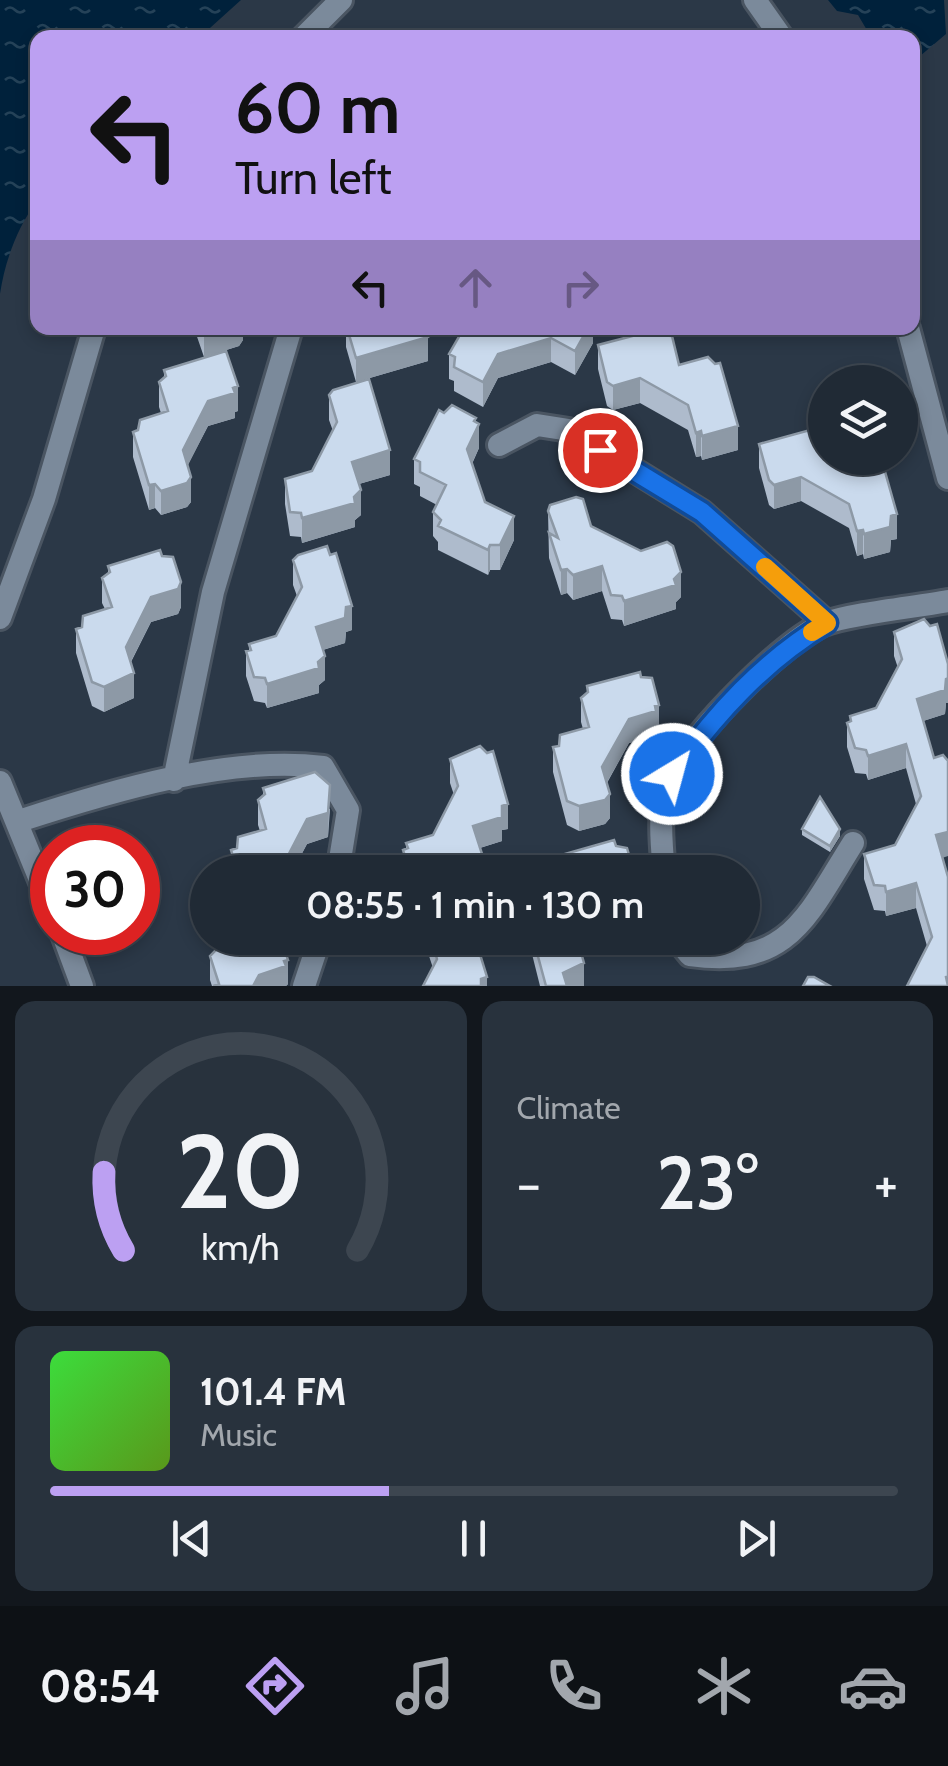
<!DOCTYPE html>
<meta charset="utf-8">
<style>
:root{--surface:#202a35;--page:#28323d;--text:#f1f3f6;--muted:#a2a7ad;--line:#3d4650;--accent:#bca0f2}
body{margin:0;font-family:Cabin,sans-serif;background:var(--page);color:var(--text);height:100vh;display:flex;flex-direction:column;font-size:38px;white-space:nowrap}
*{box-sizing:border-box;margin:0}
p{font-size:32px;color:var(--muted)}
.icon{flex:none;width:55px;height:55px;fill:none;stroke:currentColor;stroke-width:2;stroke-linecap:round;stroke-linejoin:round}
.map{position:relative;height:986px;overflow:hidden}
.panel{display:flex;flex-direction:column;gap:15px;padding:15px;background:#12171d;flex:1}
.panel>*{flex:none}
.top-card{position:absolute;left:30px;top:30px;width:890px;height:305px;border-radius:20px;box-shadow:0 5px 15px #0003,0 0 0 2px var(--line);background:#bca0f2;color:#111;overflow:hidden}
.tools{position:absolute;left:808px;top:365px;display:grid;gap:20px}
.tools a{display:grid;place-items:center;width:110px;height:110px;border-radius:50%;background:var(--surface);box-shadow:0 5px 15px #0003,0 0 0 2px var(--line);font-size:50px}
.speed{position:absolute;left:30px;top:825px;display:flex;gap:20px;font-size:50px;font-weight:700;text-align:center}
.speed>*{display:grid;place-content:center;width:130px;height:130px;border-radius:50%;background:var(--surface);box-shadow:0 5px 15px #0003,0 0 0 2px var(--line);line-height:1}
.speed .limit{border:15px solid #d22;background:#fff;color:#111}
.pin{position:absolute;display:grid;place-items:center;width:85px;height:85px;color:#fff;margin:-42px;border:5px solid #fff;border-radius:50%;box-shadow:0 2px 10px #0007}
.me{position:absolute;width:110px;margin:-55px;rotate:37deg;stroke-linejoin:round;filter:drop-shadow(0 0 8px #0008)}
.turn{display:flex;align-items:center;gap:35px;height:210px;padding:0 40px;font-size:45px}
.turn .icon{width:130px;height:130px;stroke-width:2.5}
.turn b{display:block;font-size:70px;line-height:85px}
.lanes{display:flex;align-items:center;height:95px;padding:0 40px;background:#0003;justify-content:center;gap:50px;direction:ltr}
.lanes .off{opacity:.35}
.big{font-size:75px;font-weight:600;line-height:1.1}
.panel .widget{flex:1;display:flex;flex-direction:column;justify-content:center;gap:15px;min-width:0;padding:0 35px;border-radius:20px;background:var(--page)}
.panel .dial{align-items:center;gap:0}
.dial svg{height:260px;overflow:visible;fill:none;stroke:var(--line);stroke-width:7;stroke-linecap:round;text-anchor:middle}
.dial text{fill:var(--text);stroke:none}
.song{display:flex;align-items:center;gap:30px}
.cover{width:120px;height:120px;border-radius:15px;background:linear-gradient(135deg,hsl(120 70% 55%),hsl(90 70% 35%))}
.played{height:10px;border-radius:5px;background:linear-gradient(90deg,var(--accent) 40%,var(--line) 40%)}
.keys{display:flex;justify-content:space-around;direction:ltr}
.heat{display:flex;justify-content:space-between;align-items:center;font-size:55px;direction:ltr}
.panel .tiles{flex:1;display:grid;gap:15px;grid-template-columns:1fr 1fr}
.widget:last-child{grid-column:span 2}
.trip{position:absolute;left:190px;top:855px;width:570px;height:100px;border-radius:50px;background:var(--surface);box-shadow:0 5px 15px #0003,0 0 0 2px var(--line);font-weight:600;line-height:100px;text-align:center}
.dock{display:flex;height:160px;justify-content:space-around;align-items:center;background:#0d1115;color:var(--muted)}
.dock .icon{width:70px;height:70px}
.dock .on{color:var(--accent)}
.dock b{font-size:45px;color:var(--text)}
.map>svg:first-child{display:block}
</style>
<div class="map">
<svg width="948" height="986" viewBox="0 0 948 986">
<defs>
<pattern id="water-ripples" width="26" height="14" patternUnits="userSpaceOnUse" patternTransform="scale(2.5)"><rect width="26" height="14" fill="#00213b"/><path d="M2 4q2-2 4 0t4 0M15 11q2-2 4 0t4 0" fill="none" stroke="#254258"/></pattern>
</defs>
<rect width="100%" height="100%" fill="#2b3847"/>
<path fill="url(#water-ripples)" d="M0,0H241L200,37L38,38L37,201C17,228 5,261 0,294Z
M828,0H944L946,34L913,62L912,38L871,37L858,15L837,11Z"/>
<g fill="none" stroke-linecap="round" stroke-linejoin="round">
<defs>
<path id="minor" d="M755,0L782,38
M303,38L341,0
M908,328L948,478
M499,445L537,425L569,430L702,512L827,623
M0,618L44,499L94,328
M174,780L213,592L291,328
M0,782L52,909
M19,821C108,792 229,755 323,767L348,810L338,872
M664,872C661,840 657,804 672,774C693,733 784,640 826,623C854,613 916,607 948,601
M62,932L82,986
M676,938L690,955C789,969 807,916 853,843
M304,986L320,938"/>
</defs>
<use href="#minor" stroke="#4a5562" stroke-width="28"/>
<use href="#minor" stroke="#7b8a9b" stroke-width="22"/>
</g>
<path fill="#aebbcc" d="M194,328H243V340L239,346L204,357Z
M346,328H347L428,361L356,382L346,347Z
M593,328V343L575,375L551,362L498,378L483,407L454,391V381L449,379V354L468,332Z
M661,335L679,365L738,450L702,460L701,456L696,457L688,430L640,403L613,410L607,406L598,369V345Z
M164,370L238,411L235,412V418L208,426L187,466L191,502L187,507L161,515L155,508L149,510L133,457V432L138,430L161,413L159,407V382L164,377Z
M329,395L390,475L359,484L361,515L355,520V527L302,543L301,537L290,536L285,504V479L312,471L333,431L329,420Z
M444,413L476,422L479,448L472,464L485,502L514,540L500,570H490L488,575L438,550V542L433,536V512L437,505L420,496V487L414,484V459Z
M822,433L841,463L897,539L891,540L890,552L864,559L863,554L857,556L849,528L801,501L774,509L769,505L759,468V444Z
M548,511L591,526L681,597L676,602V609L624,626L622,620L611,619L602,591L573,600L567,593L561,595L549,558Z
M293,560L352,630L346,632L345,643L323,650L325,680L319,685V693L267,708L265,703L254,701L246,676V651L249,650V644L276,636L297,596L293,585Z
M108,566L181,607L178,614L151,622L131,662L134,698L104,712L92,706L76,653V629L82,627L105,609L102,603V578L108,574Z
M894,632L946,703L945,714L923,721L942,858L948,986L927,946L916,908L886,916L885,911L874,910L864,879V854L895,845L916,804L906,768L868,780L866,774L855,773L847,747V723L850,722V716L876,708L898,668L894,656Z
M587,686L659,729L656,730V736L629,743L607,783L610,818L605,824L579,831L567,825L553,772V747L559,746L583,729L581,722V698L587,693Z
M450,759L508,829L502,830V841L480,848L482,872H403V850L406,849V843L433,835L454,795L450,783Z
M263,788L330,809L328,837L307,844L292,872H231V850L237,848L260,831L258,825V800L263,795Z
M802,829L840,836L830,852L802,835Z
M429,938H475L487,986L433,968L429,956Z
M528,938H590L581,952L584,986H540Z
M215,943L288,984L286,986H212L210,980V956L215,951Z"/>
<path fill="#8d99a6" d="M220,328H243V340L239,346L204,357V333Z
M588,328H593V343L575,375V351Z
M428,337V361L356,382V358Z
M551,338V362L498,378L483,407V382L498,354Z
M640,378V403L613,410V386Z
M238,386V411L235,412V418L208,426L183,475V450L208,401Z
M476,418V430L479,424V448L467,474V449Z
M738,426V450L702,460V436Z
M701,431V456L696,457V433Z
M390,450V475L352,486V462Z
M191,477V502L187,507L161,515V491Z
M801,477V501L774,509V485Z
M155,484V508L149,510V485Z
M361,490V515L355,520V527L302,543V518L354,497Z
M897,514V539L891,540L890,552L864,559V534L891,516Z
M514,516V540L500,570V545Z
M863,530V554L857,556V531Z
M490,545V570L488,575V550Z
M602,566V591L573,600V575Z
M567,569V593L561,595V570Z
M681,572V597L676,602V609L624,626V601L674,579Z
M181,582V607L178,614L151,622L126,671V647L151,597Z
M352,606V630L346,632L345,643L316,652V627L346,607Z
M325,656V680L319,685V693L267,708V684L318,662Z
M134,673V698L104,712V687Z
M948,678V703H946L945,714L917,723V699Z
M659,705V729L656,730V736L629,743L602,791V767L629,719Z
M906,744V768L868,780V756Z
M330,785L328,837L307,844L292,872H281V869L307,819Z
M610,794V818L605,824L579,831V806Z
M508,804V829L502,830V841L473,850V826L502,806Z
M840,829V836L830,852V846Z
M948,832V856L936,860V835Z
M482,854V872H457L475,861Z
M916,883V908L886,916V892Z
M577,938H590L577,960Z
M288,960V984L286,986H253L259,975Z
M584,963V986H563V973Z
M487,977V986H481V979Z"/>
<path fill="#cadaed" stroke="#8d99a6" stroke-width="2.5" d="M202,328H220L204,333Z
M347,328H425L428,337L356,358Z
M464,328H467L468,332L470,328H588L575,351L551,338L498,354L483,382L454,367L455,357L449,354Z
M659,329L661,335L672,336L679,365L708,357L715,364L720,363L738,426L702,436L701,431L696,433L688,405L640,378L613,386L607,382L598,345Z
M226,351L238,386L233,388L235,393L208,401L183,450L191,477L187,483L161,491L155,484L149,485L133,432L138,430L140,420L168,411L159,382L166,376L164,370Z
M369,379L390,450L352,462L361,490L354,497L355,503L302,518L301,513L290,512L285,479L312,471L337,422L329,395L333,390Z
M452,405L476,418L474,421L479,424L467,449L485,502L514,516L500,545H490L488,550L438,526L441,520L433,512L446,485L420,472V462L414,459L439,410L444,413Z
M821,427L822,433L825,434V458H839L841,463L863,458H872L876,463L882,461L897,514L891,516L890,527L864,534L863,530L857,531L849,504L801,477L774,485L769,480L759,444Z
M576,497L583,499L591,526L641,551L667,542L673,546L681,572L674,579L676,585L624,601L622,596L611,595L602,566L573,575L567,569L561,570L549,533L558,538L548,511L550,505Z
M327,546L330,555L336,553L352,606L346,607L345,618L316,627L325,656L318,662L319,668L267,684L265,678L254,677L246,651L251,650L249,644L276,636L302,587L293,560L298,555Z
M160,550L162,556L173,557L181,582L178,589L151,597L126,647L134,673L104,687L92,682L76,629L82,627L83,616L112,607L102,578L110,572L108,566Z
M924,619L930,626L937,624L948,664V678L946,679L945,690L917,699L934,758L943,755L948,761V832L936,835L948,877V976L946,977L948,986H907L932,937L916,883L886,892L885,886L874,885L864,854L895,845L921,796L906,744L868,756L866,750L855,748L847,723L851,721L850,716L876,708L902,659L894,632Z
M640,672L641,677L652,678L659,705L655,706L656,711L629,719L602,767L610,794L605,800L579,806L567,801L553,747L559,746L560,735L589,727L581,698L588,692L587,686Z
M480,746L487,753L493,751L508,804L502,806V817L473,826L482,854L475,861L476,867L457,872H410L403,850L408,848L406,843L433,835L458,786L450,759Z
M315,772L330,785L328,813L307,819L281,869L282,872H238L231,850L237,848L238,837L266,829L258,800L265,794L263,788Z
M820,797L840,829L830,846L802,829Z
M614,840L616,846L627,848L634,872H557L556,867L563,861L561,855Z
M234,938H281L288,960L284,961L286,966L259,975L253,986H213L219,984L210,956L217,949L215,943Z
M431,938H475L487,977L481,979V986H423L437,959Z
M533,938H577L584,963L563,973L567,986H546Z
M808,977H814L830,986H803Z"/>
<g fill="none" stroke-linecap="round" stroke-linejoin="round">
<defs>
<path id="route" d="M600,450L702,512L827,623C763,661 715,715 672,774"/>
</defs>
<use href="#route" stroke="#114b97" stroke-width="25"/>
<use href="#route" stroke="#1a73e8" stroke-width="18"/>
<path stroke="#f59e0b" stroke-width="18" d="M765,567L827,623L812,632"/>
</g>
</svg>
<div class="tools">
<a><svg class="icon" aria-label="layers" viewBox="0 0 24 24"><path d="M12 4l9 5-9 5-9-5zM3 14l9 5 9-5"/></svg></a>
</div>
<div class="speed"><div class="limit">30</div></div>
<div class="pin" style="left:600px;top:450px;background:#d93025"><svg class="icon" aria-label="arrive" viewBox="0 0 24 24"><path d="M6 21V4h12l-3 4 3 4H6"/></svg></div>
<svg class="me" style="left:672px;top:774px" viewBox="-20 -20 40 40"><circle r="17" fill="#1a73e8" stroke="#fff" stroke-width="3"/><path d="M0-11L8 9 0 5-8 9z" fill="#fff"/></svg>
<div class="trip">08:55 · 1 min · 130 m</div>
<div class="top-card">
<div class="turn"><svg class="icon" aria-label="left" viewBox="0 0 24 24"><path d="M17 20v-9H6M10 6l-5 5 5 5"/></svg><div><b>60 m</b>Turn left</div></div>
<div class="lanes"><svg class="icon" aria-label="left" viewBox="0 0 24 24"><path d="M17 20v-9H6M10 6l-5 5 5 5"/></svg><svg class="icon off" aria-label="ahead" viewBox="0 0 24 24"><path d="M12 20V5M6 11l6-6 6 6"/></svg><svg class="icon off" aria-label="right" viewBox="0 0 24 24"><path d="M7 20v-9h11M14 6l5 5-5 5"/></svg></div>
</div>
</div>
<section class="panel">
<div class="tiles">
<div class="widget dial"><svg viewBox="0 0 100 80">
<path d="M14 69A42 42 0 1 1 86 69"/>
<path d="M14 69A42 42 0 0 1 8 45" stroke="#bca0f2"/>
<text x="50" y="56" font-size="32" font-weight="700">20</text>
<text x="50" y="72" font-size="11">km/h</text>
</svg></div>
<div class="widget"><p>Climate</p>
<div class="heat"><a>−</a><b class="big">23°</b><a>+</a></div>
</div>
<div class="widget">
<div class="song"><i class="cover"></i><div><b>101.4 FM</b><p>Music</p></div></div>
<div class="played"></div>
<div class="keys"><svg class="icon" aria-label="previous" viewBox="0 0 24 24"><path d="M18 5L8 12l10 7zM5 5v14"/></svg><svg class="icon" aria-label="pause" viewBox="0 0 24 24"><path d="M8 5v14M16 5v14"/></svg><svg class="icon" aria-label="next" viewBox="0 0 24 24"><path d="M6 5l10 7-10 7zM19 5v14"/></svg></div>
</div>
</div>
</section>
<nav class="dock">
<b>08:54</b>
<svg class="icon on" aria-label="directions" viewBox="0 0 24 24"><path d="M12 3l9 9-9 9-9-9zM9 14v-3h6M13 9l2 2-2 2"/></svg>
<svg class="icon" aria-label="music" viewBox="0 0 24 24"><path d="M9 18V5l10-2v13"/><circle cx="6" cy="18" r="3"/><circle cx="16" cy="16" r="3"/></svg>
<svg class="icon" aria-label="phone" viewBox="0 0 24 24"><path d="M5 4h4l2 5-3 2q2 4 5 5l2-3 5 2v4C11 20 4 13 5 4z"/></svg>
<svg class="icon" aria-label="climate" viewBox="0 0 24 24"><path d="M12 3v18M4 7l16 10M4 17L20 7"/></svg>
<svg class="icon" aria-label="car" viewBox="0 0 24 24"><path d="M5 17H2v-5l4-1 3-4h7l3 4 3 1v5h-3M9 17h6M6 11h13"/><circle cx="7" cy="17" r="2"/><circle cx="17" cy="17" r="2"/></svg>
</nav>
